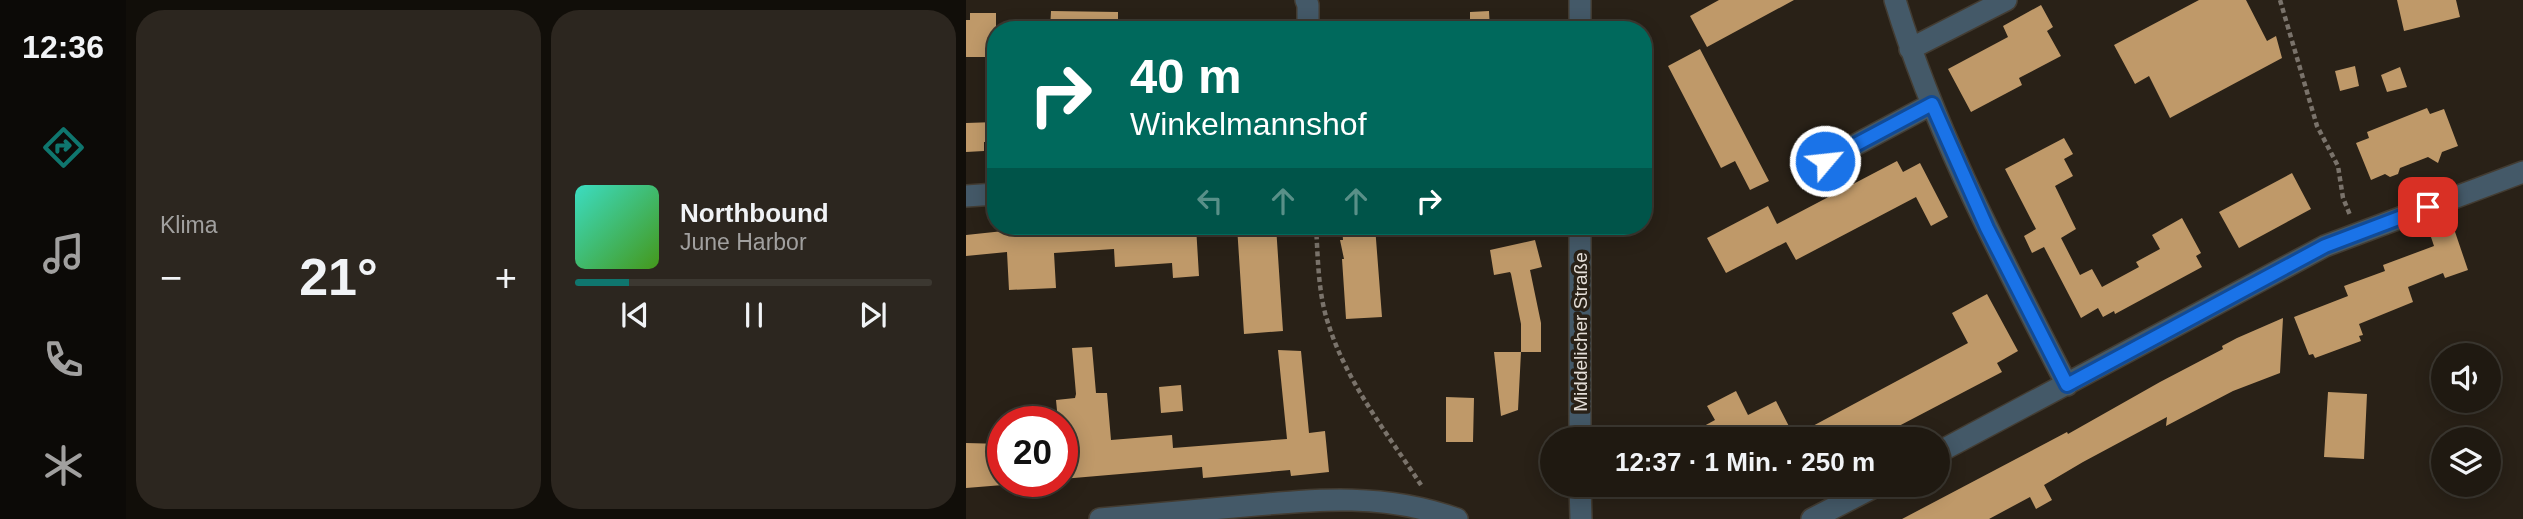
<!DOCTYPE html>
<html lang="de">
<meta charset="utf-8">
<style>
:root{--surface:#1f1911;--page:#2c261f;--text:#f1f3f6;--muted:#a1a09f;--line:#3c3831;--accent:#0f766e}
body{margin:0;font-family:Arial,sans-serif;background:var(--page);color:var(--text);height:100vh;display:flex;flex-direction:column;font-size:26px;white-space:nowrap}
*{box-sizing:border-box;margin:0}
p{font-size:23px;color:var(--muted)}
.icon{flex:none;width:38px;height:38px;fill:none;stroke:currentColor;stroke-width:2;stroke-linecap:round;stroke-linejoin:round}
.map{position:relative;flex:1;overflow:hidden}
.side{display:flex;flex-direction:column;gap:10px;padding:10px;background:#110e09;width:840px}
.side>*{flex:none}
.banner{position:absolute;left:21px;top:21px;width:665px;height:214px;border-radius:28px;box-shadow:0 4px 18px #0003,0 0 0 2px var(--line);background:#00695c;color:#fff;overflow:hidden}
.tools{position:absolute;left:1465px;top:343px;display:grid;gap:14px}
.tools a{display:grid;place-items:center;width:70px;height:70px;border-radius:50%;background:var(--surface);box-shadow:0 4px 18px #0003,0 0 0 2px var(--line);font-size:35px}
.speed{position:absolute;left:21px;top:406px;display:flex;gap:14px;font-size:35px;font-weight:700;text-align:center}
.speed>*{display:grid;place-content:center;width:91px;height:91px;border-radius:50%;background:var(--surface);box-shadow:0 4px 18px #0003,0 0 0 2px var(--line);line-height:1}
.speed .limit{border:10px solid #d22;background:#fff;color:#111}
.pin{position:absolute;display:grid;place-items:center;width:60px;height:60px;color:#fff;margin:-30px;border-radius:14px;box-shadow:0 4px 10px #0006}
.me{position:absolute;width:77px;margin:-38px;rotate:62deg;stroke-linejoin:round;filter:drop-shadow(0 0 5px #0008)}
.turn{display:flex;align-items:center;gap:24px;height:147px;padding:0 28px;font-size:32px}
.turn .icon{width:91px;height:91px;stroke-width:2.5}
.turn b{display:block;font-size:49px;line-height:60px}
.lanes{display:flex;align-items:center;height:66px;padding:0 28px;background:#0003;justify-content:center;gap:35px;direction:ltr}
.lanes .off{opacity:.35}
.big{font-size:52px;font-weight:700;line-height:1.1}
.side .tile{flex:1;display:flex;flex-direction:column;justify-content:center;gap:10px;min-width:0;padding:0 24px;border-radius:28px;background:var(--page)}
.song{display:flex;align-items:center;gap:21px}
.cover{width:84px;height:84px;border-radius:10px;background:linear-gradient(135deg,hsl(170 70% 55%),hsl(100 70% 35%))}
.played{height:7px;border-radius:4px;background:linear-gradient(90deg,var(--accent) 15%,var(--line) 15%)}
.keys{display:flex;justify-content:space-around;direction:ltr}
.heat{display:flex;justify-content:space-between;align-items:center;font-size:38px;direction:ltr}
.side .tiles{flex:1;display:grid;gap:10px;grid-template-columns:repeat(2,1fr)}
.trip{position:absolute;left:574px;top:427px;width:410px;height:70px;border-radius:35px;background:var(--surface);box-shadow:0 4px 18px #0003,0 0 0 2px var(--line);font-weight:700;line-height:70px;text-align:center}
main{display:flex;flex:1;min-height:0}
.dock{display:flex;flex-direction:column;width:126px;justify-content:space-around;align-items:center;background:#0c0a07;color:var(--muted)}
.dock .icon{width:49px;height:49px}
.dock .on{color:var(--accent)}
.dock b{font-size:32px;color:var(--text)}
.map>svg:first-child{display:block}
</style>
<main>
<nav class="dock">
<b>12:36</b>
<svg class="icon on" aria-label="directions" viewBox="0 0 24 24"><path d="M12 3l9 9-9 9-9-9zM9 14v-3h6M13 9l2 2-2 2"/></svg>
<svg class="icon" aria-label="music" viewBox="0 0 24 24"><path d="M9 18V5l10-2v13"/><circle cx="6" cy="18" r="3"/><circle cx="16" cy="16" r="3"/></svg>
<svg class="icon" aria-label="phone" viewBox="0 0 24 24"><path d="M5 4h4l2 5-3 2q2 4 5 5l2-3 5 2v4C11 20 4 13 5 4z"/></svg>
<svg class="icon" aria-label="climate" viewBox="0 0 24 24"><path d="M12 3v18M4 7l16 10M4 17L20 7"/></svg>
</nav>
<section class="side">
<div class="tiles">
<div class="tile"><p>Klima</p>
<div class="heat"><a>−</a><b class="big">21°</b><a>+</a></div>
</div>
<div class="tile">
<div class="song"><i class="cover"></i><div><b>Northbound</b><p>June Harbor</p></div></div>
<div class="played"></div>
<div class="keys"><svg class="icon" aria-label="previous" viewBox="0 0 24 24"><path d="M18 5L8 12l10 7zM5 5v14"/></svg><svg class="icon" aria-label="pause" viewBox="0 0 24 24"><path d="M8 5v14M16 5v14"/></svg><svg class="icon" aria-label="next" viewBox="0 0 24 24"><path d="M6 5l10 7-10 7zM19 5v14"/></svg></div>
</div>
</div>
</section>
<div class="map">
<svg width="1557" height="519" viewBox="0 0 1557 519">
<rect width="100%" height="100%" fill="#292117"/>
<path fill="#bf9969" d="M753,0H828L741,47L724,16Z
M1233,0H1280L1301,41L1310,36L1316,58L1204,118L1183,76L1169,84L1148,45Z
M1431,0H1490L1494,17L1438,31Z
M1075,5L1087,27L1081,31L1095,56L1053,78L1056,85L1005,112L982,69L1042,37L1037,26Z
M85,11L152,12V30H84Z
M523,11L524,30H504V12Z
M4,13H30V57H0V20H4Z
M734,49L803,181L784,190L769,161L755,168L702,66Z
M1389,66L1393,86L1374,91L1369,71Z
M1434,67L1441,87L1421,92L1415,75Z
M1461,108L1464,114L1478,109L1492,146L1476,152L1472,163L1462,157L1434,168L1432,174L1424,177L1419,174L1405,180L1390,143L1403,138L1401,132Z
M30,122V142H18V151L0,152V123Z
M1098,138L1107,154L1098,159L1107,176L1089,186L1110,229L1095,238L1114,275L1126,269L1136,287L1173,267L1170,262L1194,249L1186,235L1216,218L1235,253L1230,256L1236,267L1149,314L1148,311L1137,317L1132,308L1115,318L1078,247L1066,253L1058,236L1070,229L1039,169Z
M931,161L937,172L954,163L982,217L965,226L950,197L830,260L820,242L760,273L741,238L802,206L811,224Z
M1326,173L1345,209L1273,248L1253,212Z
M1486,223L1502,270L1479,278L1477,273L1442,287L1447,302L1393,324L1397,335L1393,336L1395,341L1349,358L1347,354L1343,355L1328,317L1382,296L1378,286L1419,271L1417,265L1468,246L1463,231Z
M47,226H126V228L230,226L233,276L207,278L206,263L149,267L148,249L88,253L90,288L43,290L41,252L0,256V235L47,230Z
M271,226H310L317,331L278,334Z
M376,226H409L416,317L380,319L376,259H378L374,240H377Z
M569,240L576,267L564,270L575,323V352H555V324L545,274L544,272L528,275L524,250Z
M1021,294L1052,351L1031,363L1036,372L908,439H745L738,426L749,420L741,406L770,391L782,415L810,401L828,436L1002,343L986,313Z
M1317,318L1314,373L1267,391L1200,426L1201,417L1117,462L1078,485L1086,500L1070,509L1064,497L1023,519H936L1101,432L1102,434L1194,382L1257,349L1256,346L1271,338Z
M126,347L130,393H141L145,440L206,435L207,448L321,439L312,350L335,351L343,433L359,431L363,472L325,476L324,470L237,478L236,467L96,479V421H92L90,400L109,398L110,394L106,348Z
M528,352H555L552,410L535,416Z
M215,385L217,411L195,413L193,387Z
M1362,392L1401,394L1398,459L1358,457Z
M480,397L508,398L507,442H480Z
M0,443L37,444V485L0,488Z"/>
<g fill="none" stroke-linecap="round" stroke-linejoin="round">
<defs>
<path id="minor" d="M340,0L342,5V30
M929,0C970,135 1037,260 1101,385
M614,30V0
M944,49L1040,0
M859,161L966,104
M0,196L30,194
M614,439V226
M971,453L1359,246L1557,172
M614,485L615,519
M134,519C182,515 230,510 279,506C353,499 419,493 491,519
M846,519L912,485"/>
</defs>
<use href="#minor" stroke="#433c32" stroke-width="24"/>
<path stroke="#7a736b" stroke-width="4.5" stroke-dasharray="5 3.5" stroke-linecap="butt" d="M1314,0L1351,126L1372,166L1377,198L1384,215
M350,226C352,259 352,295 363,326C382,385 424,437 457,488"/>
<use href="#minor" stroke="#445968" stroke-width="21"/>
</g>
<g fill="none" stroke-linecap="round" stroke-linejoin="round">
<defs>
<path id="route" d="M859,161L966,104L1021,228L1101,385L1359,246L1462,207"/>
</defs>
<use href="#route" stroke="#114b97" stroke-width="18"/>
<use href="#route" stroke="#1a73e8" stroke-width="12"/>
</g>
<g text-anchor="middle" stroke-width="7" stroke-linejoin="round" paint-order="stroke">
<g font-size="19" fill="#e5dfd9" stroke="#292117">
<text transform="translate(614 332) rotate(-90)" y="7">Middelicher Straße</text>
</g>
</g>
</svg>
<div class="tools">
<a><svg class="icon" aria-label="sound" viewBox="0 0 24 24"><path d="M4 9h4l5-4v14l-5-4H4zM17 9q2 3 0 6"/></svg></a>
<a><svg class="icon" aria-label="layers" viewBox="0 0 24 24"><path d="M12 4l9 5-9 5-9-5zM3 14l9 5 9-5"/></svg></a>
</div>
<div class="speed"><div class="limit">20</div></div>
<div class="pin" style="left:1462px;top:207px;background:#d93025"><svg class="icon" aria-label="arrive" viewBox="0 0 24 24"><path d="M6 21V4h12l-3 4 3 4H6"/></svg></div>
<svg class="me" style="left:859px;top:161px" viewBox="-20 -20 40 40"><circle r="17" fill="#1a73e8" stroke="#fff" stroke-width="3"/><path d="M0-11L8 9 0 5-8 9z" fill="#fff"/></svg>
<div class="trip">12:37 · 1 Min. · 250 m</div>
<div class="banner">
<div class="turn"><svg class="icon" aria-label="right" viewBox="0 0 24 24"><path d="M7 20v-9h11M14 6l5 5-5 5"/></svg><div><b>40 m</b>Winkelmannshof</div></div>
<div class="lanes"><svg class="icon off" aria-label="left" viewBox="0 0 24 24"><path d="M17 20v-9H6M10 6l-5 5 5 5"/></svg><svg class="icon off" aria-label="ahead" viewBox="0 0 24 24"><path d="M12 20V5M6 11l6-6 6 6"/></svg><svg class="icon off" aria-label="ahead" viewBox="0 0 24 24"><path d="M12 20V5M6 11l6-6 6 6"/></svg><svg class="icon" aria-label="right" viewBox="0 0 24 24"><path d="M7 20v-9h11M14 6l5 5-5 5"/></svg></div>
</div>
</div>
</main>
